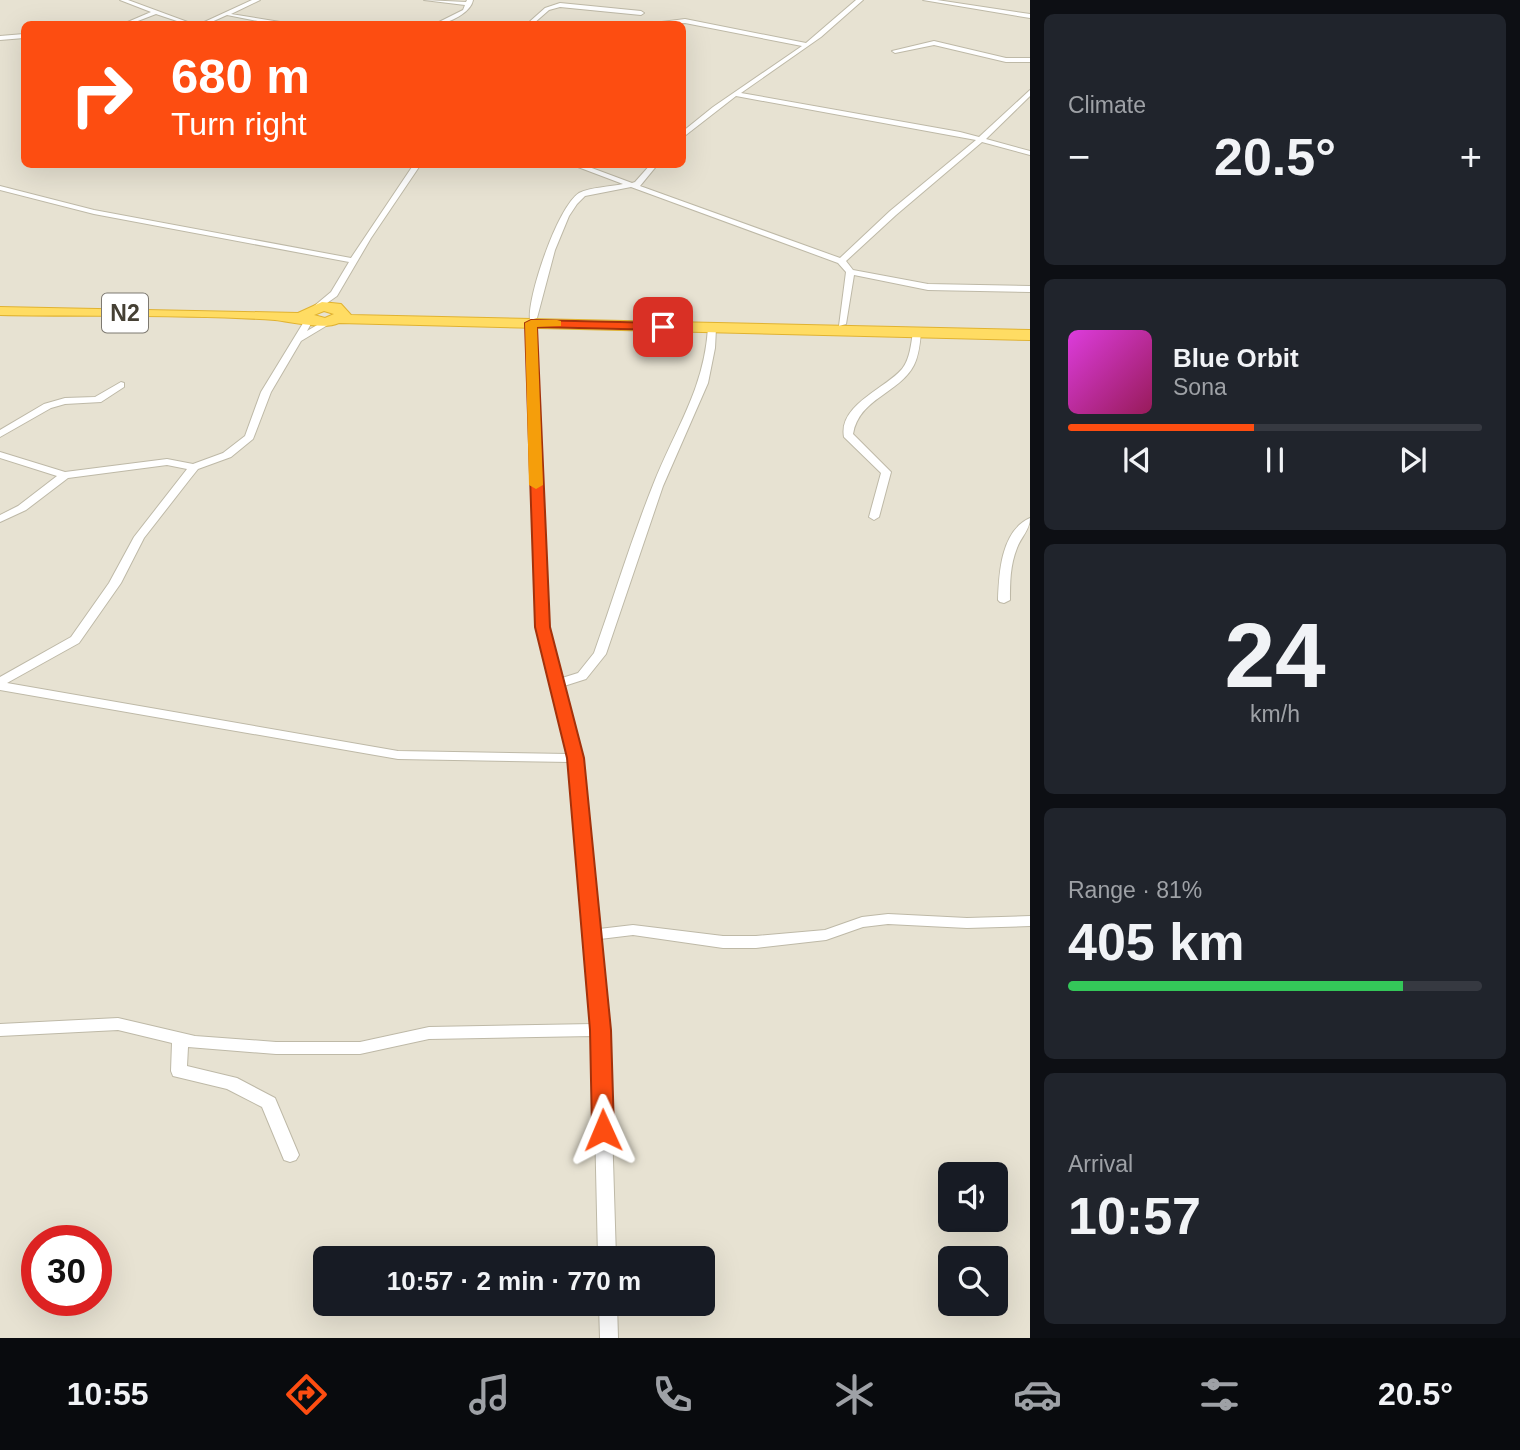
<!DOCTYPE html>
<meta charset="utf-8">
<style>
:root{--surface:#171b24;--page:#20242c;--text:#f1f3f6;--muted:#9ea1a6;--line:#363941;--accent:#fd4d11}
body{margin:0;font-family:Helvetica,sans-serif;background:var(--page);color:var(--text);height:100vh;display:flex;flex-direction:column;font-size:26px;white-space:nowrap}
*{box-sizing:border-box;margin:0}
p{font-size:23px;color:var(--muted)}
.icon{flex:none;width:38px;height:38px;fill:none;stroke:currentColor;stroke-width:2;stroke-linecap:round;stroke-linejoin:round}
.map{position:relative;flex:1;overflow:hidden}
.sheet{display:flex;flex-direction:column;gap:14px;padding:14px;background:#0d0f14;width:490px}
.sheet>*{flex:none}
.guide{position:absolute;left:21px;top:21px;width:665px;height:147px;border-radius:10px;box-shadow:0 7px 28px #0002;background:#fd4d11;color:#fff;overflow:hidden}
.controls{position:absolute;left:938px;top:1162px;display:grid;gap:14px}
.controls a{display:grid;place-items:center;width:70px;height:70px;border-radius:10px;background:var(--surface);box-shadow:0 7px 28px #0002;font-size:35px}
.speed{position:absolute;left:21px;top:1225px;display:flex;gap:14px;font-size:35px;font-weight:700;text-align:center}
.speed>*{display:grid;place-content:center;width:91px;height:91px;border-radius:50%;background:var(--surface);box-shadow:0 7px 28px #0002;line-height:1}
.speed .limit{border:10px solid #d22;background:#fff;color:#111}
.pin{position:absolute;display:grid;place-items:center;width:60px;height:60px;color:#fff;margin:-30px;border-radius:14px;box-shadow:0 4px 10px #0006}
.me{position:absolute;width:77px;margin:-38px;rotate:359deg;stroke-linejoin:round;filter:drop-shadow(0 0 5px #0008)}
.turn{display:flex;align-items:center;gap:24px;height:147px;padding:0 35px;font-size:32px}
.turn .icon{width:91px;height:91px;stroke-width:2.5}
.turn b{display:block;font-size:49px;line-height:60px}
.big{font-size:52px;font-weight:600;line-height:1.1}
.sheet .card{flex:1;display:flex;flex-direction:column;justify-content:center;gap:10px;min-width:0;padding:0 24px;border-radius:10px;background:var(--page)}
.sheet .dial{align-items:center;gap:0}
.dial b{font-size:91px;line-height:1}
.song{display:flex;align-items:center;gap:21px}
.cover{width:84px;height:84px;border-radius:10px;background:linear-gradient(135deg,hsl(300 70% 55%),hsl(330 70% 35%))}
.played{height:7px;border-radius:4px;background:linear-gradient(90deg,var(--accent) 45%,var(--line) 45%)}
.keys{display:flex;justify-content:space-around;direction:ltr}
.heat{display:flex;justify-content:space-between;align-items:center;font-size:38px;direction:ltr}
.charge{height:10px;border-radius:5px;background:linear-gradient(90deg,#34c759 81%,var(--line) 0)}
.trip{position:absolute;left:313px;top:1246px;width:402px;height:70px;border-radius:10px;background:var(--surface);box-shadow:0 7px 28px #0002;font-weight:600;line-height:70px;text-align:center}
.menu{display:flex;height:112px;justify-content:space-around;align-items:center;background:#090b0e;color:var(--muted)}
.menu .icon{width:49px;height:49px}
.menu .selected{color:var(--accent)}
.menu b{font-size:32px;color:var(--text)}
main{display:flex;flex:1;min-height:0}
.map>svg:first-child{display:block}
</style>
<main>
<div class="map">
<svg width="1030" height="1338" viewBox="0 0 1030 1338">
<rect width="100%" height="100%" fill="#f3f0e4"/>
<path fill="#e7e2d2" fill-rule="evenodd" d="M0,0H1030V1338H0ZM24,24H682V164H24ZM950,1174H996V1220H950ZM37,1241H96V1300H37ZM326,1258H704V1304H326ZM950,1258H996V1304H950Z"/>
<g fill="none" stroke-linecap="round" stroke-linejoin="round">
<defs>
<path id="street" d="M120,0H128L193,24H186L156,14L130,24H123L151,12Z
M252,0H260L231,14L280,22L283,24H273L227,15L207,24H200Z
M424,0L466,2L467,0H473C471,12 450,24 435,24L463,10L465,5Z
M856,0H863L821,37L741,93L960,132L979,137L1030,90V96L986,139L1030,151V155L982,142L896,215L846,261L853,270L928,284L1030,286V292L928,290L854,275L846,324L839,326L846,272L838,263L631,187L585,196L577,204L569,216L555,250L537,318L530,320C527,297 558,206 579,193C590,187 610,187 623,184L570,164H581L632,183L635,182L651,164H658L640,186L840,258L890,211L976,140L736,96L682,138V132L713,107L802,46L685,23L653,24L654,23L685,19L806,43Z
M923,0H937L1030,14V18Z
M560,3L641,11L644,13L641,15L560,7L549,10L533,24H527L545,8Z
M24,34V38L0,40V36Z
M934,41L1006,58H1030V62H1006L934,45L895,53L892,51Z
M414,164H421L371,238L337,296L317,310L313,307L331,292L349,262L94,214L0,190V186L94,210L351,258Z
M309,317L313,320L307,331L324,321L331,323L301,341L271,392L253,439L231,457L198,469L190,479L144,538L121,583L79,643L7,683L398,751L568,754L537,627L527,323L531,320L535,323L549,627L562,678L578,673L594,653C614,597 631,540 653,485C675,429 704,390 708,328L712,325L716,328L715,348L708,383L663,486L606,654L586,679L564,686L583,758L599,929L633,925L723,936H756L825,930L862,917L888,914L967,918L1030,916V926L967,928L888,924L863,927L826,940L756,948H723L633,935L600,939L609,1030L616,1258H598L593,1036L429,1039L360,1054H276L188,1047L187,1066L237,1078L275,1098L299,1155L296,1160L290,1162L284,1160L262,1107L227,1089L173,1076L171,1071L172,1043L118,1030L0,1036V1024L118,1018L195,1036L276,1042H360L429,1027L593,1024L570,762L398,759L0,690V677L71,637L109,583L134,537L187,469L167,465L68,478L26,510L0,522V515L18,506L57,476L0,458V452L65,472L167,459L193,464L223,453L245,436L261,392L305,320Z
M917,329L921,332C920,343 919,355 914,365C899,394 859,398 853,434L891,472L879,517L874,520L869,517L881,473L844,437C838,405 885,389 902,369C910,359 911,344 913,332Z
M121,382L124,383V387L101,402L65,404L51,408L0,437V430L44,404L65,398L95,397Z
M1030,518C1030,530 1021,537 1017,548C1010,565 1010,583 1010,600L1004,603L1000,602L998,600C999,573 1001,531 1030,518Z
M599,1304H617L618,1338H600Z"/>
<path id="highway" d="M322,302L341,304L351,315L1030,330V340L339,323C324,330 293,322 275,320C184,314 92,317 0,315V307L298,313ZM324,311L334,314L325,318L314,315Z"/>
</defs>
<use href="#street" stroke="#beb9a7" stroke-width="2"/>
<use href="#highway" stroke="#e0b231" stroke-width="2"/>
<use href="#street" fill="#fff" fill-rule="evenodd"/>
<use href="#highway" fill="#ffdc63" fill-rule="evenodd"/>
</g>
<path fill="#fd4d11" stroke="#a4320b" stroke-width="2" d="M531,320L663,323L668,327L663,330L537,327L550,627L584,758L611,1030L614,1130L611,1136L603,1139L595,1136L592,1130L590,1030L567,758L535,627L525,323Z"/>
<path fill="#f59e0b" d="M557,320L561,321V326L537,327L543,485L536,489L529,485L525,323L531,320Z"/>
<g text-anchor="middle" stroke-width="6" stroke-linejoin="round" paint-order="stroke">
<rect fill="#fff" stroke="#7d7971" stroke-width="2" x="102" y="293.5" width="46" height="39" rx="5"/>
<g font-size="23" font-weight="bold" fill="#454034">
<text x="125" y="321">N2</text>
</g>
</g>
</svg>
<div class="controls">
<a><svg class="icon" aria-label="sound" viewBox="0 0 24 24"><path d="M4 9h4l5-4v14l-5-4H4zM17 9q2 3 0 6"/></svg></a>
<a><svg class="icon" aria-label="search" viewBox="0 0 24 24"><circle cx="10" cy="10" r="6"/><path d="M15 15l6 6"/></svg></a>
</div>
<div class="speed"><div class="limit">30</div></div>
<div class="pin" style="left:663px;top:327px;background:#d93025"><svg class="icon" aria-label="arrive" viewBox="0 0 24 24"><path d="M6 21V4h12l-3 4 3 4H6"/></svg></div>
<svg class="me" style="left:603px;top:1130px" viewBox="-20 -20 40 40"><path d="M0-17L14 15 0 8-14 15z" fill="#fd4d11" stroke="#fff" stroke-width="4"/></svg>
<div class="trip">10:57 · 2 min · 770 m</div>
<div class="guide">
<div class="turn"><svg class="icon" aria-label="right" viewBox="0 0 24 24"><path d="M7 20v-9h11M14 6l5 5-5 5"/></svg><div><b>680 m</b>Turn right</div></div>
</div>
</div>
<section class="sheet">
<div class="card"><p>Climate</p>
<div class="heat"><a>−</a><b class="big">20.5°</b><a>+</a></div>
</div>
<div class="card">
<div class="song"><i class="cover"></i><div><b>Blue Orbit</b><p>Sona</p></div></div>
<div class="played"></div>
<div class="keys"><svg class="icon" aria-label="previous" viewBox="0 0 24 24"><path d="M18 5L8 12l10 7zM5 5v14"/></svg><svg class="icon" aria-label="pause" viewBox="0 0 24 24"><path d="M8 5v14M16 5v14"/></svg><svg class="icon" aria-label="next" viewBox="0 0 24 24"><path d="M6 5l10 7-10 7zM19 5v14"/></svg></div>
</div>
<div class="card dial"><b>24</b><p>km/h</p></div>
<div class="card"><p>Range · 81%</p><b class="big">405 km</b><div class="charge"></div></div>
<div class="card"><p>Arrival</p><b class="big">10:57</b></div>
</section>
</main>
<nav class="menu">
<b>10:55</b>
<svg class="icon selected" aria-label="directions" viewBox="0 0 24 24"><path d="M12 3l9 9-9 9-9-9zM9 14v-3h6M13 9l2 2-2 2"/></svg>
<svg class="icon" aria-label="music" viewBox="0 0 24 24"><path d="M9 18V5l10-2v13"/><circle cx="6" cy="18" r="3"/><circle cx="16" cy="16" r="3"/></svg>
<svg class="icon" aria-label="phone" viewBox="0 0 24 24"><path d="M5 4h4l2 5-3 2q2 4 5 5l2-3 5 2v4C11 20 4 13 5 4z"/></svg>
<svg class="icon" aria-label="climate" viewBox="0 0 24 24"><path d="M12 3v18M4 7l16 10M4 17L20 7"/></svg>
<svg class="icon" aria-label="car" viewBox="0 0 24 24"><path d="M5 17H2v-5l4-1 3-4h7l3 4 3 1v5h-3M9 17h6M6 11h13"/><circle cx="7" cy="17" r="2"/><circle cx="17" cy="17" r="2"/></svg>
<svg class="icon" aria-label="filters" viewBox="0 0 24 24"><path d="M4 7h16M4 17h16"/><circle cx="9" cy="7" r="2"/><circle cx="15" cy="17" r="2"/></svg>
<b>20.5°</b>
</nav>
